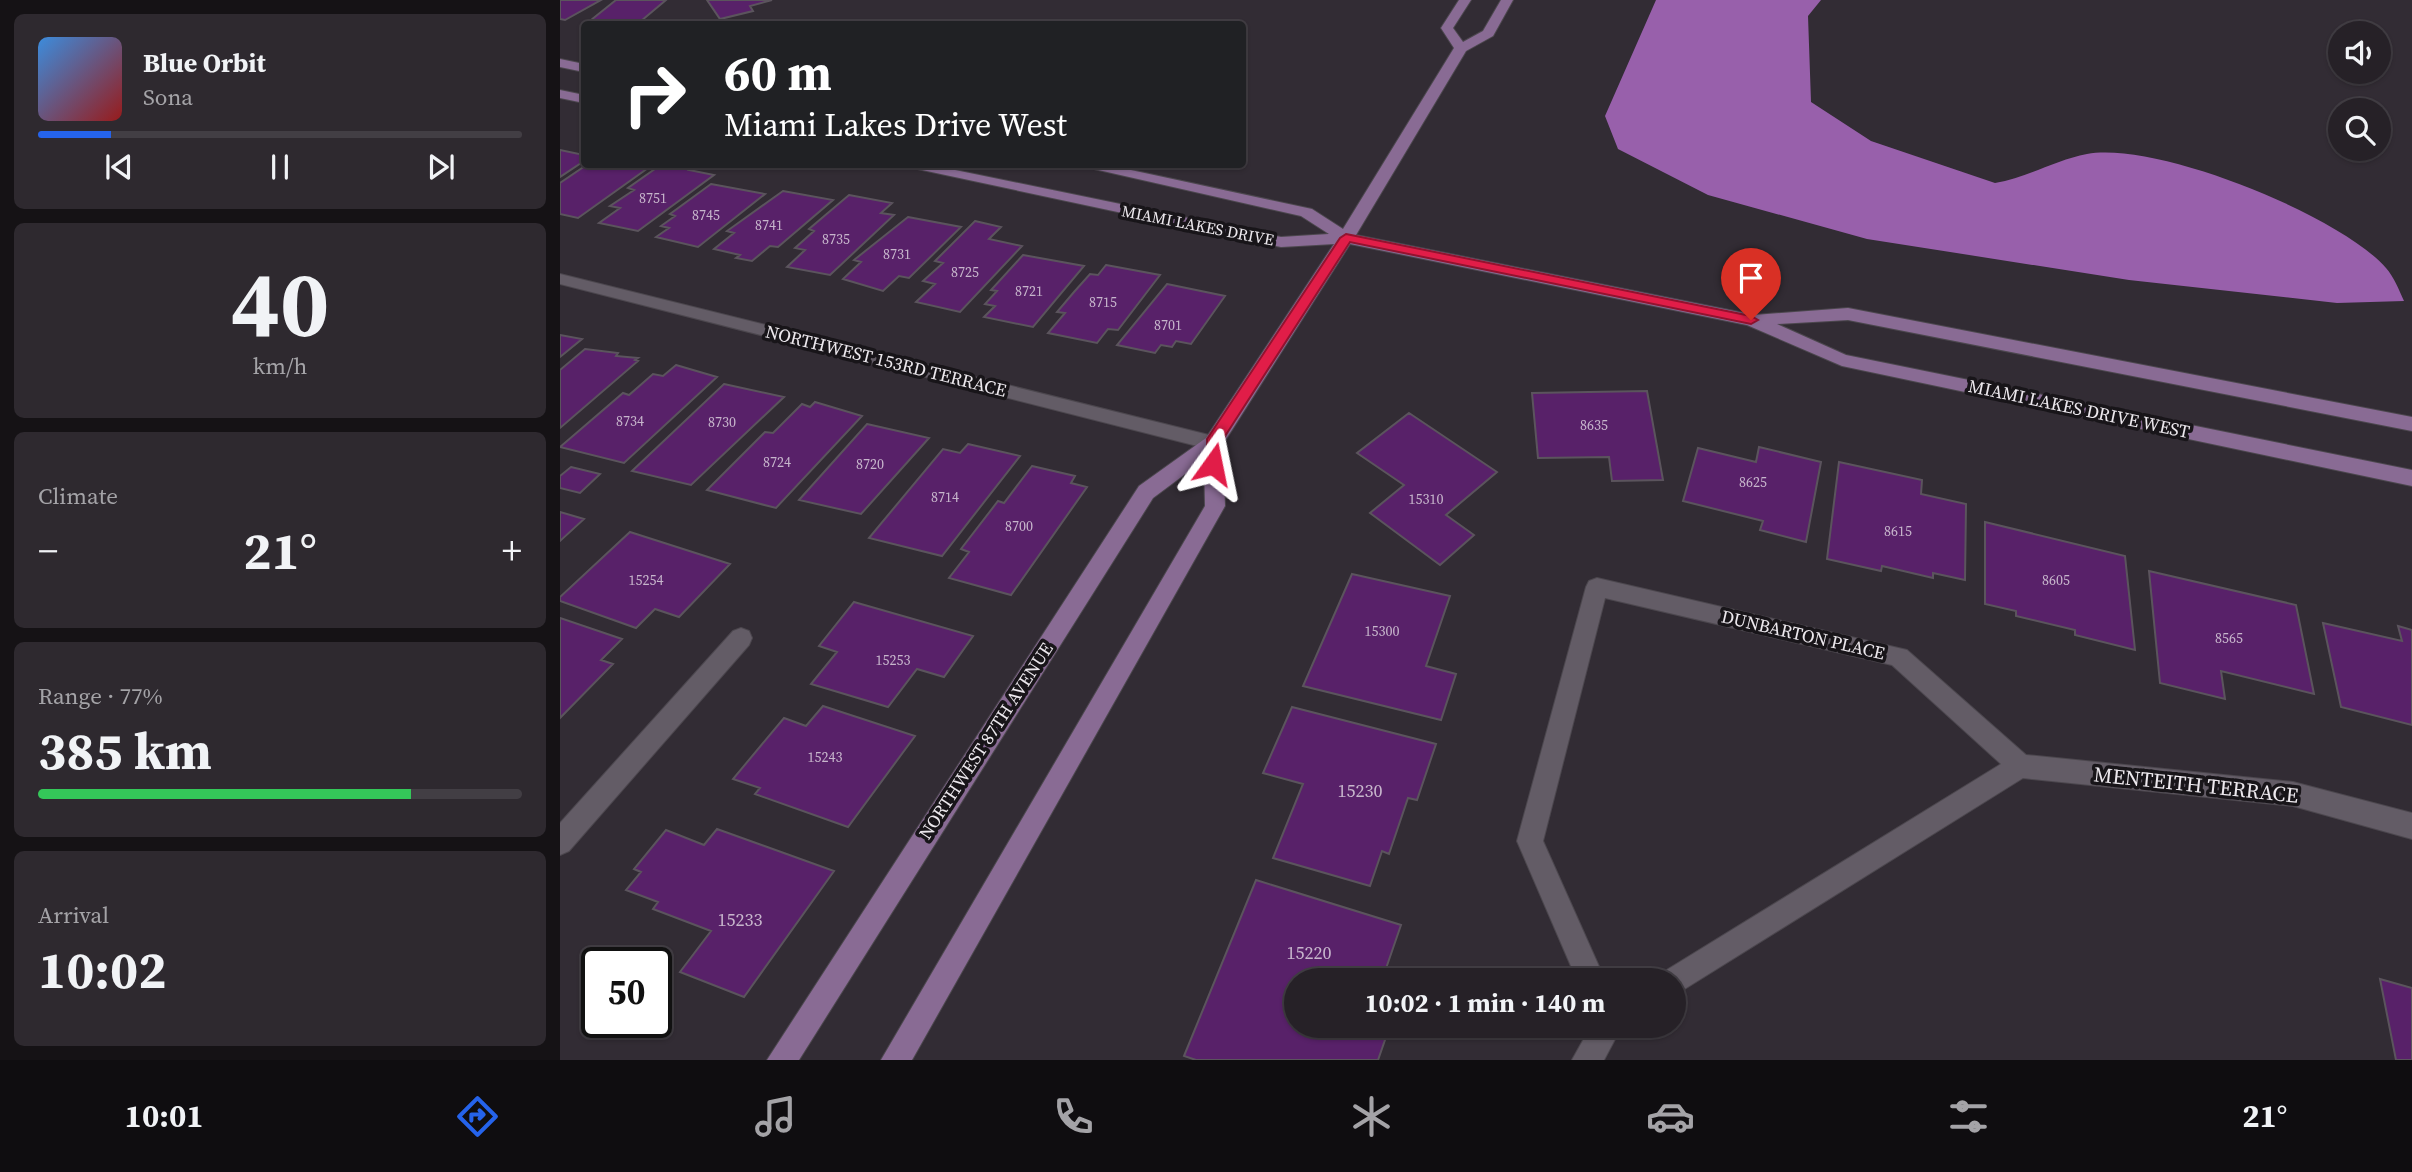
<!DOCTYPE html>
<meta charset="utf-8">
<style>
:root{--surface:#262127;--page:#2e292f;--text:#f1f3f6;--muted:#a4a3a7;--line:#423e44;--accent:#2563eb}
body{margin:0;font-family:"Source Serif 4",serif;background:var(--page);color:var(--text);height:100vh;display:flex;flex-direction:column;font-size:26px;white-space:nowrap}
*{box-sizing:border-box;margin:0}
p{font-size:23px;color:var(--muted)}
.icon{flex:none;width:38px;height:38px;fill:none;stroke:currentColor;stroke-width:2;stroke-linecap:round;stroke-linejoin:round}
.map{position:relative;flex:1;overflow:hidden}
.side{display:flex;flex-direction:column;gap:14px;padding:14px;background:#151215;width:560px}
.side>*{flex:none}
.hud{position:absolute;left:21px;top:21px;width:665px;height:147px;border-radius:7px;box-shadow:0 2px 5px #0004,0 0 0 2px var(--line);background:#202124;color:#fff;overflow:hidden}
.tools{position:absolute;left:1768px;top:21px;display:grid;gap:14px}
.tools a{display:grid;place-items:center;width:63px;height:63px;border-radius:50%;background:var(--surface);box-shadow:0 2px 5px #0004,0 0 0 2px var(--line);font-size:35px}
.speed{position:absolute;left:21px;top:947px;display:flex;gap:14px;font-size:35px;font-weight:700;text-align:center}
.speed>*{display:grid;place-content:center;width:91px;height:91px;border-radius:50%;background:var(--surface);box-shadow:0 2px 5px #0004,0 0 0 2px var(--line);line-height:1}
.speed .limit{border:4px solid #111;border-radius:10px;background:#fff;color:#111}
.pin{position:absolute;display:grid;place-items:center;width:60px;height:60px;color:#fff;margin:-72px -30px;border-radius:50% 50% 50% 0;rotate:-45deg;box-shadow:0 0 7px #0007}
.pin .icon{rotate:45deg}
.me{position:absolute;width:77px;margin:-38px;rotate:12deg;stroke-linejoin:round;filter:drop-shadow(0 0 5px #0008)}
.turn{display:flex;align-items:center;gap:24px;height:147px;padding:0 28px;font-size:32px}
.turn .icon{width:91px;height:91px;stroke-width:2.5}
.turn b{display:block;font-size:49px;line-height:60px}
.big{font-size:52px;font-weight:700;line-height:1.1}
.side .widget{flex:1;display:flex;flex-direction:column;justify-content:center;gap:10px;min-width:0;padding:0 24px;border-radius:10px;background:var(--page)}
.side .dial{align-items:center;gap:0}
.dial b{font-size:91px;line-height:1}
.song{display:flex;align-items:center;gap:21px}
.cover{width:84px;height:84px;border-radius:10px;background:linear-gradient(135deg,hsl(210 70% 55%),hsl(0 70% 35%))}
.played{height:7px;border-radius:4px;background:linear-gradient(90deg,var(--accent) 15%,var(--line) 15%)}
.keys{display:flex;justify-content:space-around;direction:ltr}
.heat{display:flex;justify-content:space-between;align-items:center;font-size:38px;direction:ltr}
.charge{height:10px;border-radius:5px;background:linear-gradient(90deg,#34c759 77%,var(--line) 0)}
.trip{position:absolute;left:724px;top:968px;width:402px;height:70px;border-radius:35px;background:var(--surface);box-shadow:0 2px 5px #0004,0 0 0 2px var(--line);font-weight:700;line-height:70px;text-align:center}
.tab-bar{display:flex;height:112px;justify-content:space-around;align-items:center;background:#0f0d10;color:var(--muted)}
.tab-bar .icon{width:49px;height:49px}
.tab-bar .selected{color:var(--accent)}
.tab-bar b{font-size:32px;color:var(--text)}
main{display:flex;flex:1;min-height:0}
.map>svg:first-child{display:block}
</style>
<main>
<section class="side">
<div class="widget">
<div class="song"><i class="cover"></i><div><b>Blue Orbit</b><p>Sona</p></div></div>
<div class="played"></div>
<div class="keys"><svg class="icon" aria-label="previous" viewBox="0 0 24 24"><path d="M18 5L8 12l10 7zM5 5v14"/></svg><svg class="icon" aria-label="pause" viewBox="0 0 24 24"><path d="M8 5v14M16 5v14"/></svg><svg class="icon" aria-label="next" viewBox="0 0 24 24"><path d="M6 5l10 7-10 7zM19 5v14"/></svg></div>
</div>
<div class="widget dial"><b>40</b><p>km/h</p></div>
<div class="widget"><p>Climate</p>
<div class="heat"><a>−</a><b class="big">21°</b><a>+</a></div>
</div>
<div class="widget"><p>Range · 77%</p><b class="big">385 km</b><div class="charge"></div></div>
<div class="widget"><p>Arrival</p><b class="big">10:02</b></div>
</section>
<div class="map">
<svg width="1852" height="1060" viewBox="0 0 1852 1060">
<rect width="100%" height="100%" fill="#322c34"/>
<path fill="#9860ab" d="M1096,0H1261L1248,16L1251,102L1311,141L1435,183C1467,178 1495,160 1527,154C1596,141 1780,215 1826,268C1834,277 1839,290 1844,301L1777,303L1569,280L1307,239L1148,195L1058,149L1045,116Z"/>
<path fill="#582169" stroke="#5b545d" stroke-width="2" d="M0,0H41L5,20L0,19Z
M56,0H106L81,21L31,20Z
M147,0H212L190,6L193,11L160,19Z
M0,150L24,155V161L0,177Z
M28,164H69L88,168L18,218L0,214V183Z
M102,164H137L129,170L154,175L78,231L39,223L60,208L50,206L74,190L68,188Z
M151,184L205,194L138,247L96,237L109,228L101,226L115,216L110,214Z
M223,191L273,200L218,247L210,246L192,261L176,258L180,255L154,249L174,233L167,231Z
M289,195L332,203L321,213L334,215L270,275L227,267L245,250L235,248L254,231L249,229Z
M348,217L401,227L349,278L339,276L323,291L283,279L301,262L294,260Z
M415,221L441,227L429,239L462,246L400,312L356,302L375,284L363,281L383,263L375,261Z
M463,255L524,266L473,327L424,317L435,306L425,304L437,291L431,290Z
M546,265L600,275L558,330L548,329L537,343L488,333L505,313L497,312L514,292L530,274L538,275Z
M607,284L665,296L631,344L616,341L612,347L601,345L595,353L557,345Z
M0,335L22,339L0,357Z
M25,349L58,353L56,356L78,358L75,360L78,361L0,428V370Z
M116,365L157,377L64,463L0,447L63,393L69,395L93,374L103,376Z
M164,384L224,397L131,485L72,471Z
M1087,391L1103,480L1052,481L1049,457L978,458L972,393Z
M255,402L302,416L216,508L147,490L205,432L213,433L242,404L250,407Z
M849,413L937,472L886,515L914,535L880,565L810,513L844,485L797,453Z
M307,424L369,438L301,514L239,500Z
M408,444L460,456L382,556L309,538L383,449L400,453Z
M1199,447L1261,462L1246,542L1200,530L1203,521L1123,501L1138,448L1196,462Z
M1279,462L1362,480L1361,494L1406,504L1405,580L1373,573V578L1322,566L1321,571L1267,559Z
M472,466L515,476L511,483L527,487L451,595L389,578L409,552L401,549L438,501L444,503Z
M11,467L40,474L20,493L0,488V476Z
M0,512L24,519L0,541Z
M1425,522L1565,556L1575,650L1515,635V630L1456,616V611L1425,604Z
M70,532L170,564L119,617L95,609L76,628L0,601V597Z
M1589,571L1736,605L1754,694L1661,671L1665,699L1600,683Z
M792,574L890,596L866,666L896,674L881,720L743,686Z
M294,602L413,636L384,677L357,669L328,707L251,684L277,652L259,646Z
M0,618L62,639L41,660L53,664L0,718Z
M1763,623L1842,641L1838,626L1852,630V725L1781,707Z
M263,706L355,736L288,827L195,794L200,788L173,779L224,718L246,726Z
M732,707L876,744L857,800L848,798L829,854L822,851L810,886L713,858L743,784L703,773Z
M157,829L274,871L184,997L120,972L151,931L93,909L98,902L66,890L81,872L74,869L106,830L144,845Z
M696,880L841,925L822,980H737V1026H806L805,1029L826,1037L818,1060H636L624,1056Z
M1820,979L1852,988V1060H1836Z"/>
<g fill="none" stroke-linecap="round" stroke-linejoin="round">
<defs>
<path id="street" d="M0,274L653,436L663,443L653,450L0,284Z
M1037,578L1347,650L1466,755L1733,782L1852,813V839L1733,806L1463,778L1115,995V980H1101L1105,971L1441,764L1332,665L1045,598L983,841L1045,980H1017L957,841L1026,587L1029,581Z
M181,628L189,631L192,638L189,645L9,851L0,855V823L173,631Z
M1031,1026H1062L1044,1060H1012Z"/>
<path id="secondary" d="M899,0H911L893,28L903,42L923,31L941,0H953L933,36L906,51L796,235L1194,315L1288,308L1852,417V431L1288,320L1217,324L1286,355L1852,470V486L1282,366L1187,325L790,244L663,444L665,506L352,1060H321L645,506L644,460L593,498L239,1060H207L579,486L646,438L774,244L721,247L334,164H366L721,237L769,234L741,216L512,164H543L752,209L783,229L894,48L881,28Z
M0,59L24,64V72L0,67Z
M0,90L24,95V103L0,98Z"/>
</defs>
<use href="#street" stroke="#4c474e" stroke-width="2"/>
<use href="#secondary" stroke="#4c474e" stroke-width="2"/>
<use href="#street" fill="#635c66" fill-rule="evenodd"/>
<use href="#secondary" fill="#896b94" fill-rule="evenodd"/>
</g>
<path fill="#e11d48" stroke="#92132f" stroke-width="2" d="M786,234L1191,316L1198,320L1191,324L790,242L660,444L659,468H648L647,439L780,238Z"/>
<g text-anchor="middle" stroke-width="7" stroke-linejoin="round" paint-order="stroke">
<g font-size="14" fill="#c7b6cc">
<text x="93" y="203">8751</text>
<text x="146" y="220">8745</text>
<text x="209" y="230">8741</text>
<text x="276" y="244">8735</text>
<text x="337" y="259">8731</text>
<text x="405" y="277">8725</text>
<text x="469" y="296">8721</text>
<text x="543" y="307">8715</text>
<text x="608" y="330">8701</text>
<text x="70" y="426">8734</text>
<text x="162" y="427">8730</text>
<text x="1034" y="430">8635</text>
<text x="217" y="467">8724</text>
<text x="310" y="469">8720</text>
<text x="1193" y="487">8625</text>
<text x="385" y="502">8714</text>
<text x="866" y="504">15310</text>
<text x="459" y="531">8700</text>
<text x="1338" y="536">8615</text>
<text x="86" y="585">15254</text>
<text x="1496" y="585">8605</text>
<text x="822" y="636">15300</text>
<text x="1669" y="643">8565</text>
<text x="333" y="665">15253</text>
<text x="265" y="762">15243</text>
</g>
<g font-size="16" fill="#ece8ed" stroke="#181519">
<text transform="translate(638 225) rotate(11)" y="6">MIAMI LAKES DRIVE</text>
</g>
<g font-size="18" fill="#ece8ed" stroke="#181519">
<text transform="translate(326 361) rotate(14)" y="6">NORTHWEST 153RD TERRACE</text>
<text transform="translate(1519 409) rotate(12)" y="6">MIAMI LAKES DRIVE WEST</text>
<text transform="translate(1243 635) rotate(13)" y="6">DUNBARTON PLACE</text>
<text transform="translate(426 741) rotate(-57)" y="6">NORTHWEST 87TH AVENUE</text>
</g>
<g font-size="18" fill="#c7b6cc">
<text x="800" y="797">15230</text>
<text x="180" y="926">15233</text>
<text x="749" y="959">15220</text>
</g>
<g font-size="21" fill="#ece8ed" stroke="#181519">
<text transform="translate(1636 785) rotate(6)" y="7">MENTEITH TERRACE</text>
</g>
</g>
</svg>
<div class="tools">
<a><svg class="icon" aria-label="sound" viewBox="0 0 24 24"><path d="M4 9h4l5-4v14l-5-4H4zM17 9q2 3 0 6"/></svg></a>
<a><svg class="icon" aria-label="search" viewBox="0 0 24 24"><circle cx="10" cy="10" r="6"/><path d="M15 15l6 6"/></svg></a>
</div>
<div class="speed"><div class="limit">50</div></div>
<div class="pin" style="left:1191px;top:320px;background:#d93025"><svg class="icon" aria-label="arrive" viewBox="0 0 24 24"><path d="M6 21V4h12l-3 4 3 4H6"/></svg></div>
<svg class="me" style="left:653px;top:464px" viewBox="-20 -20 40 40"><path d="M0-17L14 15 0 8-14 15z" fill="#e11d48" stroke="#fff" stroke-width="4"/></svg>
<div class="trip">10:02 · 1 min · 140 m</div>
<div class="hud">
<div class="turn"><svg class="icon" aria-label="right" viewBox="0 0 24 24"><path d="M7 20v-9h11M14 6l5 5-5 5"/></svg><div><b>60 m</b>Miami Lakes Drive West</div></div>
</div>
</div>
</main>
<nav class="tab-bar">
<b>10:01</b>
<svg class="icon selected" aria-label="directions" viewBox="0 0 24 24"><path d="M12 3l9 9-9 9-9-9zM9 14v-3h6M13 9l2 2-2 2"/></svg>
<svg class="icon" aria-label="music" viewBox="0 0 24 24"><path d="M9 18V5l10-2v13"/><circle cx="6" cy="18" r="3"/><circle cx="16" cy="16" r="3"/></svg>
<svg class="icon" aria-label="phone" viewBox="0 0 24 24"><path d="M5 4h4l2 5-3 2q2 4 5 5l2-3 5 2v4C11 20 4 13 5 4z"/></svg>
<svg class="icon" aria-label="climate" viewBox="0 0 24 24"><path d="M12 3v18M4 7l16 10M4 17L20 7"/></svg>
<svg class="icon" aria-label="car" viewBox="0 0 24 24"><path d="M5 17H2v-5l4-1 3-4h7l3 4 3 1v5h-3M9 17h6M6 11h13"/><circle cx="7" cy="17" r="2"/><circle cx="17" cy="17" r="2"/></svg>
<svg class="icon" aria-label="filters" viewBox="0 0 24 24"><path d="M4 7h16M4 17h16"/><circle cx="9" cy="7" r="2"/><circle cx="15" cy="17" r="2"/></svg>
<b>21°</b>
</nav>
